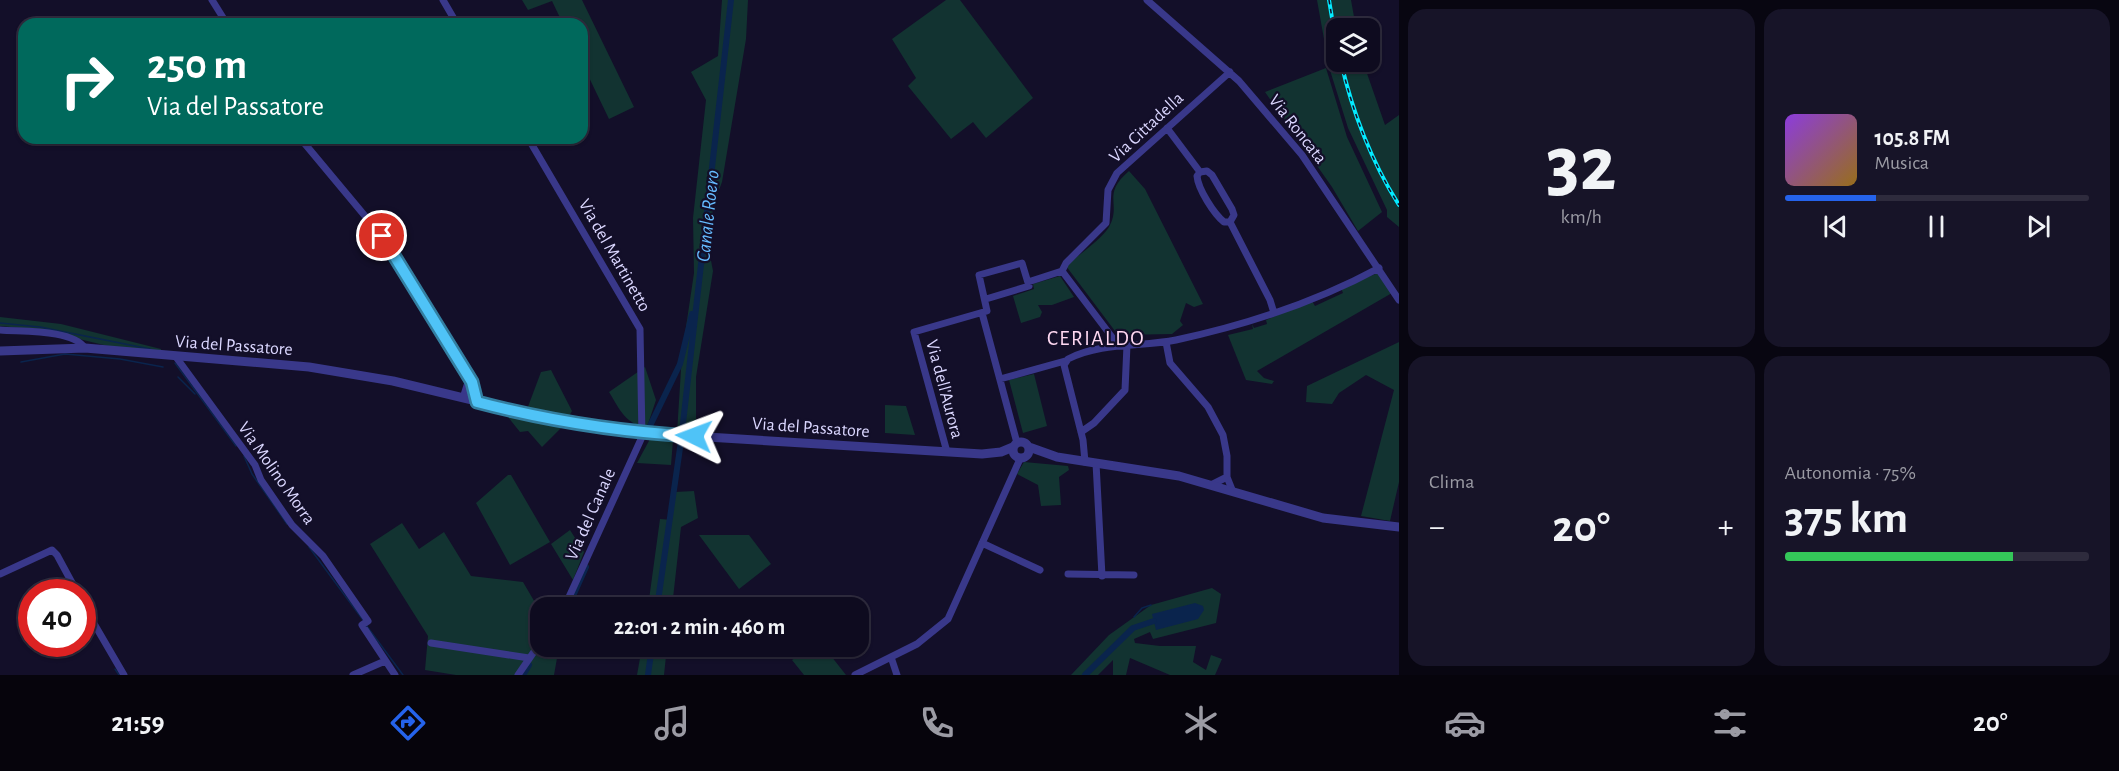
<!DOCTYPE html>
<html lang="it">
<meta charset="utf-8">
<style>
:root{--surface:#0e0b1f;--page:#171428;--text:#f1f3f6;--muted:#9b9ba4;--line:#2e2b3d;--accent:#2563eb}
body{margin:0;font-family:"Alegreya Sans",sans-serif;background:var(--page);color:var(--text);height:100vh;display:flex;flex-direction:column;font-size:22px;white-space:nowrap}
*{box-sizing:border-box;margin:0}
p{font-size:20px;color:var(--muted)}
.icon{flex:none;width:33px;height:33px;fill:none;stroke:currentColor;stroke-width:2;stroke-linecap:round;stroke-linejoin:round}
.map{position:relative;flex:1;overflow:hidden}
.details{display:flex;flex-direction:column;gap:9px;padding:9px;background:#080611;width:720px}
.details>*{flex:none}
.banner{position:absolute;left:18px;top:18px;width:570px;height:126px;border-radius:18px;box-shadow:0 2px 4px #0004,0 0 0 2px var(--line);background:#00695c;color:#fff;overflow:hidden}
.fabs{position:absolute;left:1326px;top:18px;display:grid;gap:12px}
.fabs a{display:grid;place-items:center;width:54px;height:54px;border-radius:12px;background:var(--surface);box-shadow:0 2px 4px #0004,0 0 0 2px var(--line);font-size:30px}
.speed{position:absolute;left:18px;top:579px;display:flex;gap:12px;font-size:30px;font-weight:700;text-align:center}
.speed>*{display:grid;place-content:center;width:78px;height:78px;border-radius:50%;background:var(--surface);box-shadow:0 2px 4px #0004,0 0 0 2px var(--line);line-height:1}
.speed .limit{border:9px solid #d22;background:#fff;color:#111}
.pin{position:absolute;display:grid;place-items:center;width:51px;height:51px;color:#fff;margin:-26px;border:3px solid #fff;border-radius:50%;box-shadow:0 2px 6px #0007}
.me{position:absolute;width:66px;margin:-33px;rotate:273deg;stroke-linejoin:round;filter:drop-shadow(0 0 4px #0008)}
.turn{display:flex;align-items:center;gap:21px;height:126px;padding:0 30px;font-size:27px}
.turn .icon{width:78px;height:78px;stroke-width:2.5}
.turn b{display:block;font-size:42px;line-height:51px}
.big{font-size:45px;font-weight:700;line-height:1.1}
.details .card{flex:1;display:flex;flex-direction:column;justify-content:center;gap:9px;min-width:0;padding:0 21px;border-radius:18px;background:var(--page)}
.details .dial{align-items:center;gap:0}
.dial b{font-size:78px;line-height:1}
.song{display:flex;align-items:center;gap:18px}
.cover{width:72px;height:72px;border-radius:9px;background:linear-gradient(135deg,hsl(270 70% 55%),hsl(40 70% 35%))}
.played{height:6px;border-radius:3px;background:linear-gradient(90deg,var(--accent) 30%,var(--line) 30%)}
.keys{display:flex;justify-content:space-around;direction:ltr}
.heat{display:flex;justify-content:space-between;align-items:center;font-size:33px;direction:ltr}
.charge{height:9px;border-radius:4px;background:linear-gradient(90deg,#34c759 75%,var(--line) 0)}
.details .tiles{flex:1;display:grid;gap:9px;grid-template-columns:repeat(2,1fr)}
.trip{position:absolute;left:530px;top:597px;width:339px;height:60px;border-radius:18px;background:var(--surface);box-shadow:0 2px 4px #0004,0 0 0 2px var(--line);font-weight:700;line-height:60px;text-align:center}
.dock{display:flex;height:96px;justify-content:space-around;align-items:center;background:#06040c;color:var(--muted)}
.dock .icon{width:42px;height:42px}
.dock .selected{color:var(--accent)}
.dock b{font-size:27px;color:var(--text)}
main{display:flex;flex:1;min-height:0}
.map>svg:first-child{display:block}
</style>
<main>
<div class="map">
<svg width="1399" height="675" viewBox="0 0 1399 675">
<rect width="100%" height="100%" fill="#130f29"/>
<path fill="#123331" d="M522,0H582L634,107L609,119L582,63V24H563L552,1L528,10Z
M722,0H748L746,39L722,182L714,203L708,245L713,271L696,377V434L677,433L682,354L694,273L693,218L706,100L691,72L718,56Z
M946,0H960L1033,98L986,138L973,122L951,139L908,86L916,78L892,39Z
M1317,0H1351L1356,28H1336V62H1363L1385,125L1399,115V227L1387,217V210L1348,128L1329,67Z
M1326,68L1347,137L1382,212L1358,231L1332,187L1265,92Z
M1129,171L1145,189L1203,304L1194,307L1186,303L1180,321L1183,325L1172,334L1118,335L1066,266C1077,256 1102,239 1109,227C1122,204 1101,195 1129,171Z
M1378,273L1392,293L1257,371L1264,378L1274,381L1272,384L1246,380L1228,335L1253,329L1252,324L1254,328L1267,324L1266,320L1312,301L1315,306L1343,293L1341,288Z
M1060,276L1074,297L1052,305H1038L1042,312L1040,317L1021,323L1013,296L1034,289L1033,284Z
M0,317L61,324L161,349V352L112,347L42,330L0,326Z
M1399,342V482L1390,521L1361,516L1394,390L1366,375L1339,393L1332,404L1306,402L1307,386Z
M645,367L656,400L647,427C626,425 620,410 609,392Z
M551,370L572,411L564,425L542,447L528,431L520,432L508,417L526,412L541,372Z
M1034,374L1047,426L1023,433L1009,380Z
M885,405L906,406L915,435L885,433Z
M650,439L673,440L671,465L637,463Z
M1024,462L1068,466L1069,470L1059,477L1061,505L1041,506L1038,485L1017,474Z
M508,475H511L550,542L510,565L476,503Z
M694,491L698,518L681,527L672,607H648L660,519L672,520L675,492Z
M402,523L419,549L444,532L471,576L523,582L540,611V646L559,647L554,675H456L425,670L428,636L370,544Z
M570,530L584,552L573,580L551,544Z
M699,535H749L771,564L739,589Z
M1212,588L1221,594L1216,623L1153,639L1150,632L1134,639L1135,643L1160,646H1196L1193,662L1206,670L1211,655L1222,659L1215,675H1170L1130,658L1126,675H1113V660L1098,675H1071L1109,635L1151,605Z
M642,647H667L664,675H637Z
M810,647H824L846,675H804L792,660Z"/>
<path fill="#0a244d" d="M1195,603L1203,606L1204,610L1198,619L1156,630L1152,614Z"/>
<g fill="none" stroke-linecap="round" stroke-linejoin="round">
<path stroke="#0a244d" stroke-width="1.5" d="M0,323L40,327L150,349
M21,362L65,354L120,359L163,367
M175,363L236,446
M178,377L195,394
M244,456L252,474L287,524
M309,547L363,620
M1134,617L1142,608L1151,605
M366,625L403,675
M115,669L119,675"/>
<path stroke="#0a244d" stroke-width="6" d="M648,430L680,364L692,314
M682,432L731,0
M568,607L586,567
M657,608L681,441
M523,675L529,665
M648,675L652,646
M1085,675L1133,628L1154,621"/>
<path stroke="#39388a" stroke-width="7" d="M212,0L227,24
M443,0L457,24
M1147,0L1239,81L1302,155L1399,300
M1167,128L1200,172
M300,138L390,246L473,382L477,402
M528,138L640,329L642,437L564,608
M1200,172L1207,171L1212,175L1232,209L1234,215L1230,222
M1200,172L1197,176C1198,189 1214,214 1224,222H1230
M1230,222L1270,300L1274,313
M1062,271L1118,345
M1028,282L1062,271L1066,263L1106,223L1108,190L1117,173L1230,72
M982,313L1017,443
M0,330C22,332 72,329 85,348
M1166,342L1170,363L1208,407L1223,435L1227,456V477L1233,492
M176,357L255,465L261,480L292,525L323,556L368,621L362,625L395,675
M1000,379L1065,361
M463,398L469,379
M1081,432L1094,423L1125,390L1127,345
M947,452L914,332L987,311L979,275L1022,263L1029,286L986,299
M1085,462L1083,440L1064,365L1068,359C1101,342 1141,347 1176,340C1246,325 1316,302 1379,268
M1096,463L1102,576
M1211,485L1227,477
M982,543L1040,570
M0,574L52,550L57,555L77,592
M1068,574L1134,575
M82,603L124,675
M431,643L529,658
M891,657L897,675
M353,675L385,661
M518,675L540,643
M855,675L917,644L948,619L1020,459"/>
<path stroke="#39388a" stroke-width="9" d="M0,351L85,348L309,367L393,381L551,419L642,433L982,454L1001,452L1013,447
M1013 450a8 8 0 1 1 16 0a8 8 0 1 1-16 0Z
M1029,447L1057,457L1179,476L1323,518L1399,527"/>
<defs>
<path id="rail" d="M1329,0L1336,42
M1341,62C1352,111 1372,163 1399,205"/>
</defs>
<use href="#rail" stroke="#03ebff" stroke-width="4"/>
<use href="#rail" stroke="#130f29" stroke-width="1.5" stroke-dasharray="4.5" stroke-linecap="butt"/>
</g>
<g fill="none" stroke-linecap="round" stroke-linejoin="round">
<defs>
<path id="route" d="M382,236L472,382L477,402C549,421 620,432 694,436"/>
</defs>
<use href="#route" stroke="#337fa1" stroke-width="15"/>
<use href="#route" stroke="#4fc3f7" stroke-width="10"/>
</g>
<g text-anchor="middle" stroke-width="4.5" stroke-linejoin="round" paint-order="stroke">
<g font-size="18" fill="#dbd7ff" stroke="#130f29">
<text transform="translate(1146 127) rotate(-43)" y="6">Via Cittadella</text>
<text transform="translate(1298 129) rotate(52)" y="6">Via Roncata</text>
<text transform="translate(615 255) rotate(60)" y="6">Via del Martinetto</text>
<text transform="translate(234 345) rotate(4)" y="6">Via del Passatore</text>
<text transform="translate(945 389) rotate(75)" y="6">Via dell'Aurora</text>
<text transform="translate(811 427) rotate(4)" y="6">Via del Passatore</text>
<text transform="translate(277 473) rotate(55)" y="6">Via Molino Morra</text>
<text transform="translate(590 514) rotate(-66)" y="6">Via del Canale</text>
</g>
<g font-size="20" font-style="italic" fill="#65bbff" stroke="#130f29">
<text transform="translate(707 216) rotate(-84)" y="7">Canale Roero</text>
</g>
<g font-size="21" letter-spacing="1.5" fill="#ffd9f2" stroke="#130f29">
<text x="1096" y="345">CERIALDO</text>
</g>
</g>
</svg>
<div class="fabs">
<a><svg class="icon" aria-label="layers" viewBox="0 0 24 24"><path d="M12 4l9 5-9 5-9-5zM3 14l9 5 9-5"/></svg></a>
</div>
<div class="speed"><div class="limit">40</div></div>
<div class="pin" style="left:382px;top:236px;background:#d93025"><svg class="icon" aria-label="arrive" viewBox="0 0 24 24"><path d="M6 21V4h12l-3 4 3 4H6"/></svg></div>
<svg class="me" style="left:694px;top:436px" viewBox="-20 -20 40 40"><path d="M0-17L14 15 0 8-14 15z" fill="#4fc3f7" stroke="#fff" stroke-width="4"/></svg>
<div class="trip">22:01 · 2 min · 460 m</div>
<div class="banner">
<div class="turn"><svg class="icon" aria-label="right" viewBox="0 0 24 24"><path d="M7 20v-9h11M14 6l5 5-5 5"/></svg><div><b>250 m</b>Via del Passatore</div></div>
</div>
</div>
<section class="details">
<div class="tiles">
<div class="card dial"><b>32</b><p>km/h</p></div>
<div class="card">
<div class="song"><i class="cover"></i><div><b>105.8 FM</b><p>Musica</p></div></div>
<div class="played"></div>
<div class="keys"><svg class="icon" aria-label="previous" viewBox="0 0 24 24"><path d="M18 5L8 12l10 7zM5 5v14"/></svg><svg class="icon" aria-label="pause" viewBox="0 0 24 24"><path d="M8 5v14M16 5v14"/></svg><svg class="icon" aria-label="next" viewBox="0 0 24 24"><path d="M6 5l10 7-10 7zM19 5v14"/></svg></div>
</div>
<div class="card"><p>Clima</p>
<div class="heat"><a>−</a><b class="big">20°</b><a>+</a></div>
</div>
<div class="card"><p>Autonomia · 75%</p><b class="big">375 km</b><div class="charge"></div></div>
</div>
</section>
</main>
<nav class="dock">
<b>21:59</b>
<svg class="icon selected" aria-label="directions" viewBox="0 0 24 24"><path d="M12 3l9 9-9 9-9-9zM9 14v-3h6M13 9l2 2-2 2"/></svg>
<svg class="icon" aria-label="music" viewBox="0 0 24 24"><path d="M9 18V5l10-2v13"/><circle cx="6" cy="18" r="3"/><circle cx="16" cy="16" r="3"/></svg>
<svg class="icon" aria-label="phone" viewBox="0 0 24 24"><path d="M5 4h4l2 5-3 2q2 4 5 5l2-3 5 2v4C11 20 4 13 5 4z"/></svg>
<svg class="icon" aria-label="climate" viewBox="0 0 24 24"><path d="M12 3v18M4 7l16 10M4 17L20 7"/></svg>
<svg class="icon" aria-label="car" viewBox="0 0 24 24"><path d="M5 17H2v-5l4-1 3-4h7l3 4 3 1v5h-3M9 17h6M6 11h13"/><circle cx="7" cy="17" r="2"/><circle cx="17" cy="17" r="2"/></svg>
<svg class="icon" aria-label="filters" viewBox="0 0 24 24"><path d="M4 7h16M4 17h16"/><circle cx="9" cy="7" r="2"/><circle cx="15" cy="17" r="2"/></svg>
<b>20°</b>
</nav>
